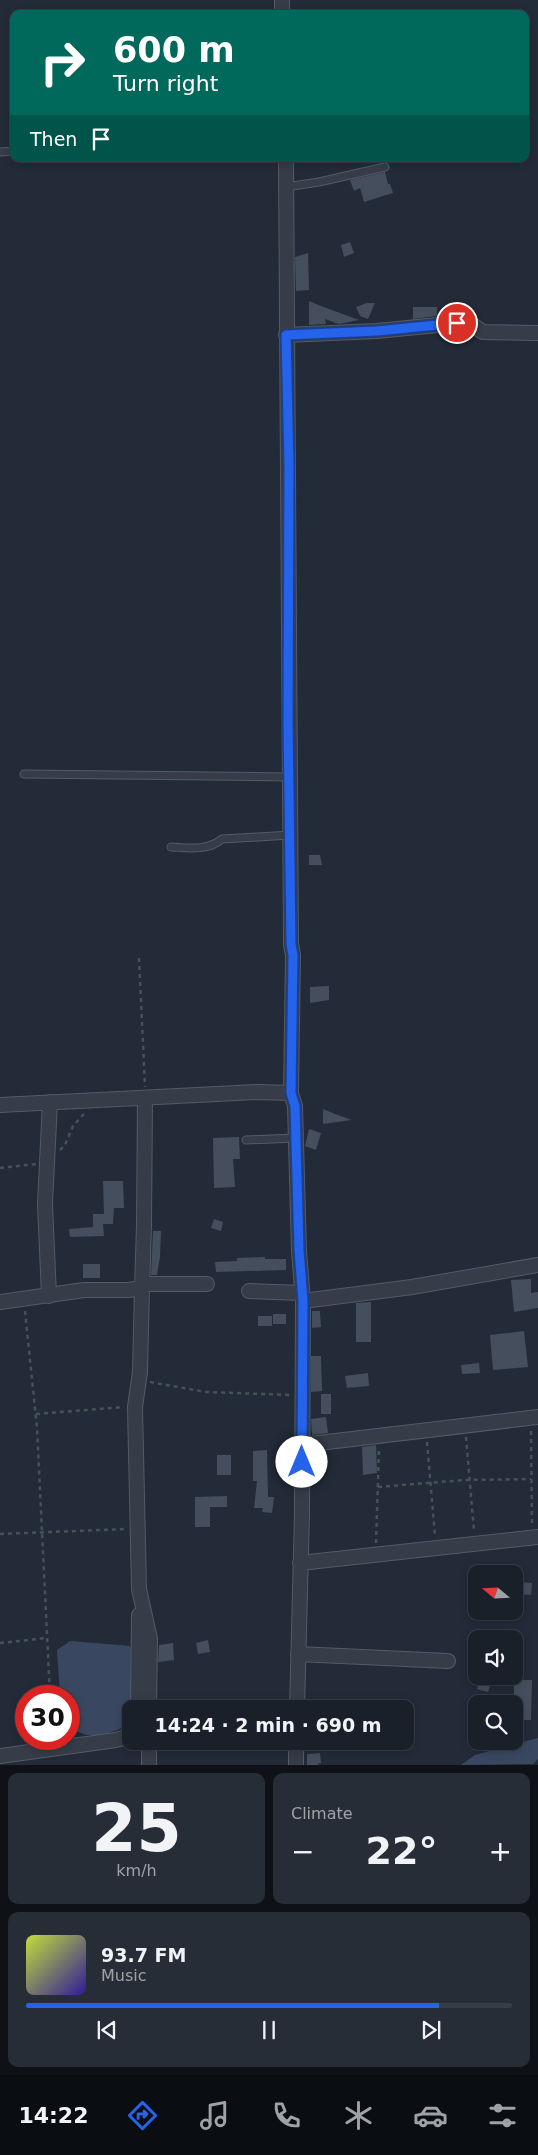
<!DOCTYPE html>
<meta charset="utf-8">
<style>
:root{--surface:#1a202a;--page:#272d36;--text:#f1f3f6;--muted:#9fa3a8;--line:#383e47;--accent:#2563eb}
body{margin:0;font-family:"DejaVu Sans",sans-serif;background:var(--page);color:var(--text);height:100vh;display:flex;flex-direction:column;font-size:19px;white-space:nowrap}
*{box-sizing:border-box;margin:0}
p{font-size:16px;color:var(--muted)}
.icon{flex:none;width:28px;height:28px;fill:none;stroke:currentColor;stroke-width:2;stroke-linecap:round;stroke-linejoin:round}
.map{position:relative;height:1765px;overflow:hidden}
.panel{display:flex;flex-direction:column;gap:8px;padding:8px;background:#0e1217;flex:1}
.panel>*{flex:none}
.hud{position:absolute;left:10px;top:10px;width:519px;height:152px;border-radius:10px;box-shadow:0 2px 8px #0003,0 0 0 1px var(--line);background:#00695c;color:#fff;overflow:hidden}
.needle{width:32px;rotate:289deg}
.buttons{position:absolute;left:468px;top:1565px;display:grid;gap:10px}
.buttons a{display:grid;place-items:center;width:55px;height:55px;border-radius:10px;background:var(--surface);box-shadow:0 2px 8px #0003,0 0 0 1px var(--line);font-size:25px}
.speed{position:absolute;left:15px;top:1685px;display:flex;gap:10px;font-size:25px;font-weight:700;text-align:center}
.speed>*{display:grid;place-content:center;width:65px;height:65px;border-radius:50%;background:var(--surface);box-shadow:0 2px 8px #0003,0 0 0 1px var(--line);line-height:1}
.speed .limit{border:8px solid #d22;background:#fff;color:#111}
.pin{position:absolute;display:grid;place-items:center;width:42px;height:42px;color:#fff;margin:-21px;border:2px solid #fff;border-radius:50%;box-shadow:0 1px 5px #0007}
.me{position:absolute;width:55px;margin:-28px;rotate:0deg;stroke-linejoin:round;filter:drop-shadow(0 0 4px #0008)}
.turn{display:flex;align-items:center;gap:18px;height:105px;padding:0 20px;font-size:22px}
.turn .icon{width:65px;height:65px;stroke-width:2.5}
.turn b{display:block;font-size:35px;line-height:42px}
.then{display:flex;align-items:center;height:48px;padding:0 20px;background:#0003;gap:10px;font-size:19px}
.big{font-size:38px;font-weight:700;line-height:1.1}
.panel .widget{flex:1;display:flex;flex-direction:column;justify-content:center;gap:8px;min-width:0;padding:0 18px;border-radius:10px;background:var(--page)}
.panel .dial{align-items:center;gap:0}
.dial b{font-size:65px;line-height:1}
.song{display:flex;align-items:center;gap:15px}
.cover{width:60px;height:60px;border-radius:8px;background:linear-gradient(135deg,hsl(70 70% 55%),hsl(250 70% 35%))}
.played{height:5px;border-radius:2px;background:linear-gradient(90deg,var(--accent) 85%,var(--line) 85%)}
.keys{display:flex;justify-content:space-around;direction:ltr}
.heat{display:flex;justify-content:space-between;align-items:center;font-size:28px;direction:ltr}
.panel .tiles{flex:1;display:grid;gap:8px;grid-template-columns:1fr 1fr}
.widget:last-child{grid-column:span 2}
.trip{position:absolute;left:122px;top:1700px;width:292px;height:50px;border-radius:10px;background:var(--surface);box-shadow:0 2px 8px #0003,0 0 0 1px var(--line);font-weight:700;line-height:50px;text-align:center}
.tabs{display:flex;height:80px;justify-content:space-around;align-items:center;background:#0a0d11;color:var(--muted)}
.tabs .icon{width:35px;height:35px}
.tabs .on{color:var(--accent)}
.tabs b{font-size:22px;color:var(--text)}
.map>svg:first-child{display:block}
</style>
<div class="map">
<svg width="538" height="1765" viewBox="0 0 538 1765">
<rect width="100%" height="100%" fill="#232b38"/>
<path fill="#394860" d="M70,1641L130,1646L133,1657L131,1719C124,1731 101,1736 88,1735C80,1734 77,1729 69,1731V1696H60L57,1650Z
M538,1738V1759L533,1764L461,1765L475,1755Z"/>
<path fill="#444e5c" d="M385,172L388,184H390L393,193L364,202L360,188L354,191L350,180Z
M350,242L354,253L344,257L341,245Z
M308,253L309,290L296,291L295,257Z
M309,301L321,306L359,320L339,324L325,319L326,324L309,325Z
M367,303H375L368,319L360,316L356,307Z
M413,307H437V316L413,319Z
M309,855H320L322,865H309Z
M329,986V1000L310,1003V987Z
M323,1109L335,1114L352,1120L323,1124Z
M309,1129L321,1133L316,1150L305,1146Z
M239,1137L240,1159H233L235,1187L214,1188L213,1138Z
M103,1181H123L124,1208H114L113,1224H103L104,1236L70,1237L69,1229L93,1227V1214H104Z
M214,1219L223,1222L221,1231L211,1228Z
M153,1231H161L160,1257L157,1275H151Z
M265,1257V1259H286V1270L216,1272L215,1262L237,1261V1258Z
M83,1264H100V1278H83Z
M531,1279V1293L538,1292V1308L514,1312L511,1280Z
M371,1302V1342H356V1303Z
M312,1311H320L321,1327L312,1328Z
M273,1314H286V1324H273Z
M258,1316H272V1326H258Z
M524,1331L528,1367L493,1370L490,1335Z
M311,1356H321L322,1391L311,1392Z
M479,1363L480,1373L462,1374L461,1365Z
M368,1373L369,1386L347,1388L345,1376Z
M321,1394H331V1414H321Z
M326,1417L328,1433L312,1435L311,1419Z
M376,1445L377,1473L363,1475L362,1447Z
M267,1450L268,1497H274L272,1513L262,1512L263,1508H254L257,1481H253V1451Z
M217,1455H231V1475H217Z
M227,1496V1507H210V1527H195V1497Z
M520,1582L532,1583L531,1595L519,1594Z
M208,1640L210,1652L198,1654L196,1643Z
M173,1643L174,1660L158,1662L159,1645Z
M481,1676L492,1678L488,1692L477,1689Z
M514,1680H532L531,1720H514Z
M158,1741H188V1751H158Z
M320,1753L321,1763H318L319,1765H307V1754Z"/>
<g fill="none" stroke-linecap="round" stroke-linejoin="round">
<defs>
<path id="lane" d="M0,152L14,151
M286,187L319,182L385,167
M24,774L290,777
M171,847C188,848 208,851 222,839L291,835
M246,1140L296,1138"/>
<path id="street" d="M282,0V14
M286,159L291,944L293,955L291,1093L295,1106L299,1251L303,1301L302,1513L297,1709
M286,335L377,331L468,322L483,332L538,333
M0,1105L258,1092L291,1093
M142,1284H207
M142,1288L140,1372L135,1407L139,1589L150,1639L149,1709
M249,1291L302,1293
M49,1296L45,1204L50,1102
M303,1301L412,1287L538,1265
M0,1302L84,1290H128L142,1288L144,1225L145,1098
M302,1445L538,1417
M300,1563L538,1537
M298,1654L448,1661
M138,1709L139,1615
M149,1741V1765
M0,1756L116,1740L131,1736
M296,1765V1741"/>
</defs>
<use href="#lane" stroke="#545b66" stroke-width="9"/>
<use href="#street" stroke="#545b66" stroke-width="16"/>
<path stroke="#435356" stroke-width="2.5" stroke-dasharray="4 4" stroke-linecap="butt" d="M139,958L145,1087
M60,1150L65,1145L73,1126L84,1114
M0,1168L36,1164
M25,1311L37,1428L50,1696
M150,1382L206,1392L291,1395
M36,1414L124,1407
M531,1431L532,1526
M466,1437L474,1531
M427,1442L435,1536
M378,1487L465,1480L531,1479
M0,1534L126,1529
M376,1543L379,1449
M0,1643L47,1638"/>
<use href="#lane" stroke="#363d48" stroke-width="7"/>
<use href="#street" stroke="#363d48" stroke-width="14"/>
</g>
<g fill="none" stroke-linecap="round" stroke-linejoin="round">
<defs>
<path id="route" d="M302,1462L303,1301L299,1250L295,1106L291,1093L293,955L291,944L288,720L289,465L286,335L377,331L457,323"/>
</defs>
<use href="#route" stroke="#184099" stroke-width="12"/>
<use href="#route" stroke="#2563eb" stroke-width="9"/>
</g>
</svg>
<div class="buttons">
<a><svg class="needle" viewBox="-14 -14 28 28"><path d="M0-13l5 13h-10z" fill="#e53935"/><path d="M0 13l5-13h-10z" fill="#9fa3a8"/></svg></a>
<a><svg class="icon" aria-label="sound" viewBox="0 0 24 24"><path d="M4 9h4l5-4v14l-5-4H4zM17 9q2 3 0 6"/></svg></a>
<a><svg class="icon" aria-label="search" viewBox="0 0 24 24"><circle cx="10" cy="10" r="6"/><path d="M15 15l6 6"/></svg></a>
</div>
<div class="speed"><div class="limit">30</div></div>
<div class="pin" style="left:457px;top:323px;background:#d93025"><svg class="icon" aria-label="arrive" viewBox="0 0 24 24"><path d="M6 21V4h12l-3 4 3 4H6"/></svg></div>
<svg class="me" style="left:302px;top:1462px" viewBox="-20 -20 40 40"><circle r="19" fill="#fff"/><path d="M0-13L10 11 0 6-10 11z" fill="#2563eb"/></svg>
<div class="trip">14:24 · 2 min · 690 m</div>
<div class="hud">
<div class="turn"><svg class="icon" aria-label="right" viewBox="0 0 24 24"><path d="M7 20v-9h11M14 6l5 5-5 5"/></svg><div><b>600 m</b>Turn right</div></div>
<div class="then">Then<svg class="icon" aria-label="arrive" viewBox="0 0 24 24"><path d="M6 21V4h12l-3 4 3 4H6"/></svg></div>
</div>
</div>
<section class="panel">
<div class="tiles">
<div class="widget dial"><b>25</b><p>km/h</p></div>
<div class="widget"><p>Climate</p>
<div class="heat"><a>−</a><b class="big">22°</b><a>+</a></div>
</div>
<div class="widget">
<div class="song"><i class="cover"></i><div><b>93.7 FM</b><p>Music</p></div></div>
<div class="played"></div>
<div class="keys"><svg class="icon" aria-label="previous" viewBox="0 0 24 24"><path d="M18 5L8 12l10 7zM5 5v14"/></svg><svg class="icon" aria-label="pause" viewBox="0 0 24 24"><path d="M8 5v14M16 5v14"/></svg><svg class="icon" aria-label="next" viewBox="0 0 24 24"><path d="M6 5l10 7-10 7zM19 5v14"/></svg></div>
</div>
</div>
</section>
<nav class="tabs">
<b>14:22</b>
<svg class="icon on" aria-label="directions" viewBox="0 0 24 24"><path d="M12 3l9 9-9 9-9-9zM9 14v-3h6M13 9l2 2-2 2"/></svg>
<svg class="icon" aria-label="music" viewBox="0 0 24 24"><path d="M9 18V5l10-2v13"/><circle cx="6" cy="18" r="3"/><circle cx="16" cy="16" r="3"/></svg>
<svg class="icon" aria-label="phone" viewBox="0 0 24 24"><path d="M5 4h4l2 5-3 2q2 4 5 5l2-3 5 2v4C11 20 4 13 5 4z"/></svg>
<svg class="icon" aria-label="climate" viewBox="0 0 24 24"><path d="M12 3v18M4 7l16 10M4 17L20 7"/></svg>
<svg class="icon" aria-label="car" viewBox="0 0 24 24"><path d="M5 17H2v-5l4-1 3-4h7l3 4 3 1v5h-3M9 17h6M6 11h13"/><circle cx="7" cy="17" r="2"/><circle cx="17" cy="17" r="2"/></svg>
<svg class="icon" aria-label="filters" viewBox="0 0 24 24"><path d="M4 7h16M4 17h16"/><circle cx="9" cy="7" r="2"/><circle cx="15" cy="17" r="2"/></svg>
</nav>
